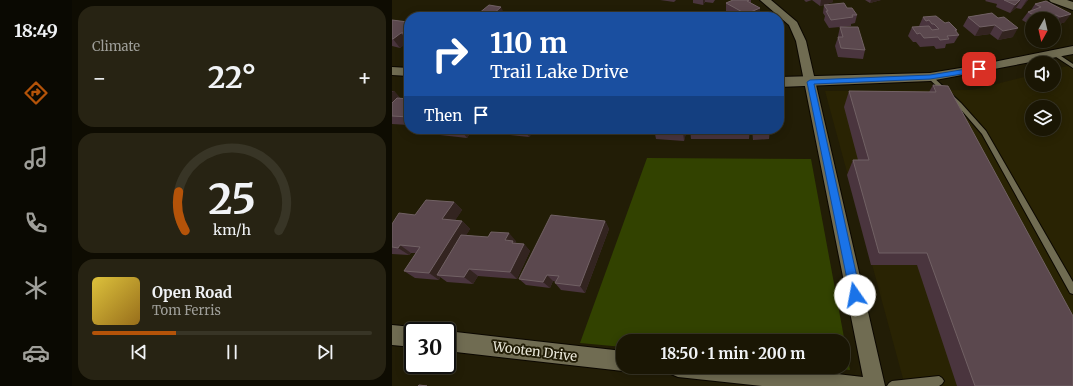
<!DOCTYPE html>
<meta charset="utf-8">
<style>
:root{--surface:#1a1604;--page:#272313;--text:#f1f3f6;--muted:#9f9f9a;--line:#383526;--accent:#b45309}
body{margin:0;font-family:Merriweather,serif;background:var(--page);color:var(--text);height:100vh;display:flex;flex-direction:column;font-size:15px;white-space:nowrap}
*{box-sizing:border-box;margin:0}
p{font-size:13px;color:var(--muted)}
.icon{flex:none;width:22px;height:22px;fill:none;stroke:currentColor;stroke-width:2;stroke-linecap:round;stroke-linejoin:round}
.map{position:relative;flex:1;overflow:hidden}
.details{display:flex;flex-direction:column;gap:6px;padding:6px;background:#0e0c02;width:320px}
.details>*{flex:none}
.banner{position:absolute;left:12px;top:12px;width:380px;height:122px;border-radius:16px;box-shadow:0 2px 10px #0003,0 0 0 1px var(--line);background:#1a4fa0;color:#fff;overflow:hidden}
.needle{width:26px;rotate:188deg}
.controls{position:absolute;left:633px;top:12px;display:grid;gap:8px}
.controls a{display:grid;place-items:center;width:36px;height:36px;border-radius:50%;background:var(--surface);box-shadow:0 2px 10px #0003,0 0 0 1px var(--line);font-size:20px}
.speed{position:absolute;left:12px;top:322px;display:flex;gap:8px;font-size:20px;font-weight:700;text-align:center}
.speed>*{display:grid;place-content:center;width:52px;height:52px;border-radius:50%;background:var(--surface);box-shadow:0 2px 10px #0003,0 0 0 1px var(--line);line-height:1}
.speed .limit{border:2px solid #111;border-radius:6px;background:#fff;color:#111}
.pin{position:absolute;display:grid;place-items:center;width:34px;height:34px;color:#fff;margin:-17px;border-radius:8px;box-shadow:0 2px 6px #0006}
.me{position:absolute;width:44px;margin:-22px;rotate:348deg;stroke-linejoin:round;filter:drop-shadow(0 0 3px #0008)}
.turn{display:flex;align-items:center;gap:14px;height:84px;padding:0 20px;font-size:18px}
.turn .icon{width:52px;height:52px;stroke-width:2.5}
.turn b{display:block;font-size:28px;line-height:34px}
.then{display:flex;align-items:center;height:38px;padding:0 20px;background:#0003;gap:8px;font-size:15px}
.big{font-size:30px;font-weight:700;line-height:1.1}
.details .tile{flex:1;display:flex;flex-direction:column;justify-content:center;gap:6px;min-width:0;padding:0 14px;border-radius:16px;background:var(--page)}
.details .dial{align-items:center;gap:0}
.dial svg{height:104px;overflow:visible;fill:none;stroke:var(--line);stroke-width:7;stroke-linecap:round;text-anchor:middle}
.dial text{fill:var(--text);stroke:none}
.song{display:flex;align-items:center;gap:12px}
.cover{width:48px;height:48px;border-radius:6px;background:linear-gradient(135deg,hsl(50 70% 55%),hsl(40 70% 35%))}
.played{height:4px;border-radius:2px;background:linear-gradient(90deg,var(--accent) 30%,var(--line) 30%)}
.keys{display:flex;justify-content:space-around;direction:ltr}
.heat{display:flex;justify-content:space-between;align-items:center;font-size:22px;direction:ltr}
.trip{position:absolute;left:224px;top:334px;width:234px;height:40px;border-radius:16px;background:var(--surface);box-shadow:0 2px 10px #0003,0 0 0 1px var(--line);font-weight:700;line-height:40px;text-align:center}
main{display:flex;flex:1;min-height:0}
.dock{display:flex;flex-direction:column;width:72px;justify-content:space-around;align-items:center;background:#0a0902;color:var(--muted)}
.dock .icon{width:28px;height:28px}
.dock .selected{color:var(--accent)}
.dock b{font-size:18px;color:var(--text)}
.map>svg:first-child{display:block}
</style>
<main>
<nav class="dock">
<b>18:49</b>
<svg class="icon selected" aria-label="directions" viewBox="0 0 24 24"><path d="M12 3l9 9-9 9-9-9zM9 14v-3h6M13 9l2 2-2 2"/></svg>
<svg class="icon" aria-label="music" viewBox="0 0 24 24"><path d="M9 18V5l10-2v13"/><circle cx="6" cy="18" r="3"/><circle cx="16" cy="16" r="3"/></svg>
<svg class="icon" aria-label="phone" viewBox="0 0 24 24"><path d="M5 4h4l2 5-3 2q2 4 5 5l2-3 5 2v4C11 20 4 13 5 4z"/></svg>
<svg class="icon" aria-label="climate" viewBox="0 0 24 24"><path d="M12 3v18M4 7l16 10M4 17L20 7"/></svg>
<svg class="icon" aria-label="car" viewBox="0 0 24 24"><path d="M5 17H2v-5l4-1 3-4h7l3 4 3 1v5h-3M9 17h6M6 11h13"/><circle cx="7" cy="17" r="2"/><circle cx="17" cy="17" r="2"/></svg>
</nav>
<section class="details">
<div class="tile"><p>Climate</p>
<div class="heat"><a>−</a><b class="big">22°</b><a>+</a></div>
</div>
<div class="tile dial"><svg viewBox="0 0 100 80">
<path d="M14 69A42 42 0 1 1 86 69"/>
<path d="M14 69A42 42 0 0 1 9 39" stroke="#b45309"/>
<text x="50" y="56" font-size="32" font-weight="700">25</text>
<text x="50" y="72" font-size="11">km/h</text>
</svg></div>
<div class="tile">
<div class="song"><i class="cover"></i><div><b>Open Road</b><p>Tom Ferris</p></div></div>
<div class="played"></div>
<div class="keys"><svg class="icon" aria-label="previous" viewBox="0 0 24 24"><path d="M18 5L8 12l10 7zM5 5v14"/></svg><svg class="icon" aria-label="pause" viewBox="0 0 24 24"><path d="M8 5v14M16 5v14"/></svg><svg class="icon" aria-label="next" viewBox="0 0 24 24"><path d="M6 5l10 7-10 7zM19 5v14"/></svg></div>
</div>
</section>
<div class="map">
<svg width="681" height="386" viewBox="0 0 681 386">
<rect width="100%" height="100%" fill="#221d06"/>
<path fill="#292303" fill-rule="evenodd" d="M681,65V386H513L433,91L580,90L640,75V85H662V69ZM640,107H662V129H640Z"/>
<path fill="#324200" d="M255,158L419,159L458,370L429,367H451V341H231V347L188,343Z"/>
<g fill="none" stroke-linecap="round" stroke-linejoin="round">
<defs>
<path id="service" d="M663,52L681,64V68L661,55V53Z
M538,75L540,76L569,103L594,131L681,282V294L678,293L590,134L565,105L536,78V76Z
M547,376L550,378L552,381L550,384L547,386H495L497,383L500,381Z"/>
<path id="minor" d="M368,0H379L405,22L414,41L493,386H370L286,377L279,374L276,367H384L471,377L404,41L397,25Z
M0,325L21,327L28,330L21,331V347L0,345Z
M55,331L231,351V367H239L231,371L55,351Z"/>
<path id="tertiary" d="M657,0H675L681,2V10L659,2Z
M681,46V54L538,81L387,87V77L538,73L587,65Z
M0,67L17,68V76L0,75Z"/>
</defs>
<use href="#service" stroke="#0b0700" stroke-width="2"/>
<use href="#minor" stroke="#0b0700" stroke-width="2"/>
<use href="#tertiary" stroke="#0b0700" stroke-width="2"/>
<use href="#service" fill="#706c52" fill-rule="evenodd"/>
<use href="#minor" fill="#706c52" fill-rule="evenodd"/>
<use href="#tertiary" fill="#706c52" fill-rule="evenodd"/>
</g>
<path fill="#4a353e" d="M268,0H284L282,2Z
M301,0H323L321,3L313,2L311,5L301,3Z
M341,0H359V3L368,8V16L366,17H343L334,12V3Z
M412,0H441V2L428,6L420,0L414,2Z
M473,0H489L478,3Z
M594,0H636L629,9L624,8L618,13L604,7L605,4L593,1Z
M654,1L673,22L662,26V19H640V26L630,20L636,12L639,10L643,4Z
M432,5L455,8L465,15L463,23L459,24V26L450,27L473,50L471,59L446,57L443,46L446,37V36L448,27L437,28L432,20L433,16L431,13Z
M600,13L621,37L606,40L598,34L583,36L571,26L576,17Z
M86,14L113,15L111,17H88Z
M531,17L553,23L565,30L564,32L567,35L562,43L554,44L553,48L544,49L542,46L528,47L524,42H521L516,36L520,27H528L527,26Z
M0,20L16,22L17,21V42H16L8,48L0,46Z
M387,41L388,48L387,57Z
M541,85L681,386H565L525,265H479L455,175L461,160H466L452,107L457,91L537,92Z
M0,91H2L9,99H17V125L0,124Z
M35,129H81L75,138L39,134Z
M92,129H144L142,132H141L137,137L118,135L114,130L110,135L95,133Z
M160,129H194L193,132L173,131L172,130Z
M209,129H254L253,135L210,132Z
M262,129H295L292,141L264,139Z
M298,129H358L357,139H299Z
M360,129H378L377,139L361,140Z
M62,202L70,210L63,220L70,221L78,229L74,235L124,241L123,243L132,244L138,251L125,279L86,276L81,284L55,282L48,277L47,280L23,278L12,271L24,253H19L17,255L0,254V224Z
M213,221L217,229L193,293L169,290L163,283L164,282L161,281L158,288L134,285L127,279Z"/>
<path fill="#332420" d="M311,0H313V2L311,5Z
M429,0H441V2L428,6Z
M479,0H489L478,3Z
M629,0L624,8L618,13L623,5Z
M635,0H636L629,9L634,1Z
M109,7L113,15L111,17H99V16Z
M368,8V16L366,17H354V14Z
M679,14L673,22L662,26L668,17Z
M664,15L661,19H651Z
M603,25L598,34L583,36L588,27Z
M626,28L621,37L606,40L611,31Z
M17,30V39L13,33Z
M9,33L16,42L8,48L1,39Z
M2,91L10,100L0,109V92Z
M68,129H81L75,138Z
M106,129H113L114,130L110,135Z
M132,129H139L141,132L137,137Z
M140,129H144L142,132Z
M251,129H254L253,135Z
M292,129H295L292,141L291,132Z
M62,202L70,210L59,227L50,219Z
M70,221L78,229L50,275H45L48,277L47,280L37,273Z
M213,221L217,229L193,293L188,286Z
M117,233L124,241L123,243L128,249L113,240Z
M132,244L138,251L125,279L118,272Z
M8,245L19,253L17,255L6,248Z
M77,269L86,276L81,284L72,277Z
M155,275L161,281L158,288L151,282Z"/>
<path fill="#5b484e" stroke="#716164" d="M341,0H357L355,1L368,8L354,14L334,3Z
M612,0H628L623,5Z
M654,1L679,14L668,17L664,15L649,19L636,12L649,7L643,4Z
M452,3L455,8H460L465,15H460L461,17L439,20L434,11H436L432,5Z
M97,5L109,7L99,16L86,14Z
M600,13L606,18L612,17L626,28L611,31L603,25L588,27L576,17Z
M544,16L553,23L557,22L565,30H563L567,35L555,36L557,39L548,40L546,37L532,38L528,33L525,34L520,27L537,26L540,30L547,29L542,24H540L537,20L534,21L531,17Z
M0,20L16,22L17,21V30L13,33H9L1,39H0Z
M448,27H466L473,50L449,48L446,37H451Z
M541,85L556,86L681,316V386H583L535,253H487L461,160H477L457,91L544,92Z
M5,98L17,99V117L0,116V103Z
M262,129H292L291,132L262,130Z
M34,200L62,202L50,219L70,221L37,273L12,271L28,247L8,245L6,248L0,247V224L7,213L23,215Z
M159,215L213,221L188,286L163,283L167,276L155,275L151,282L127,279Z
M99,232L117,233L113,240L121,241L120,243L132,244L118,272L77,269L72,277L45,275L69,235L96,237Z
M27,385L35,386H26Z"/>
<path fill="#1a73e8" stroke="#114b97" d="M587,67L590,68V71L538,79L422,84L469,295L467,299L463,300L459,299L415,82L418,80L538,75Z"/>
<g text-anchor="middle" stroke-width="4" stroke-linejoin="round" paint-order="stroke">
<g font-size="13" fill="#e9e7d9" stroke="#221d06">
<text transform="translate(143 351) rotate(7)" y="5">Wooten Drive</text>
</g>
</g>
</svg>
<div class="controls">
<a><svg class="needle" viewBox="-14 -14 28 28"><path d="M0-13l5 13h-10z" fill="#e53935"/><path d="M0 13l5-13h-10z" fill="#9f9f9a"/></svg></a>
<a><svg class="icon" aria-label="sound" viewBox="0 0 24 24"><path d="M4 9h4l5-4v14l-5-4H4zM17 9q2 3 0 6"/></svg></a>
<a><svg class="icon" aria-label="layers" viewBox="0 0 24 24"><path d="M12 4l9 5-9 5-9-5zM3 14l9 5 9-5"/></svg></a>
</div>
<div class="speed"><div class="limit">30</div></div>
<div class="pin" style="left:587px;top:69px;background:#d93025"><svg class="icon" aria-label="arrive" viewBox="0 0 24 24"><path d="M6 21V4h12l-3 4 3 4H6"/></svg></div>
<svg class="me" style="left:463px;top:295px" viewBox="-20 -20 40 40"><circle r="19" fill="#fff"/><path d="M0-13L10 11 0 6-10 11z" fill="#1a73e8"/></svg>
<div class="trip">18:50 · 1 min · 200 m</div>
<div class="banner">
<div class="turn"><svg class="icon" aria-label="right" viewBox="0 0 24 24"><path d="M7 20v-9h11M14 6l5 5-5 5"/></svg><div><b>110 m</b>Trail Lake Drive</div></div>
<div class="then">Then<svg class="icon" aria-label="arrive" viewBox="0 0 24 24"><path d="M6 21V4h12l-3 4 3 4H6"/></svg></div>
</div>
</div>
</main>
